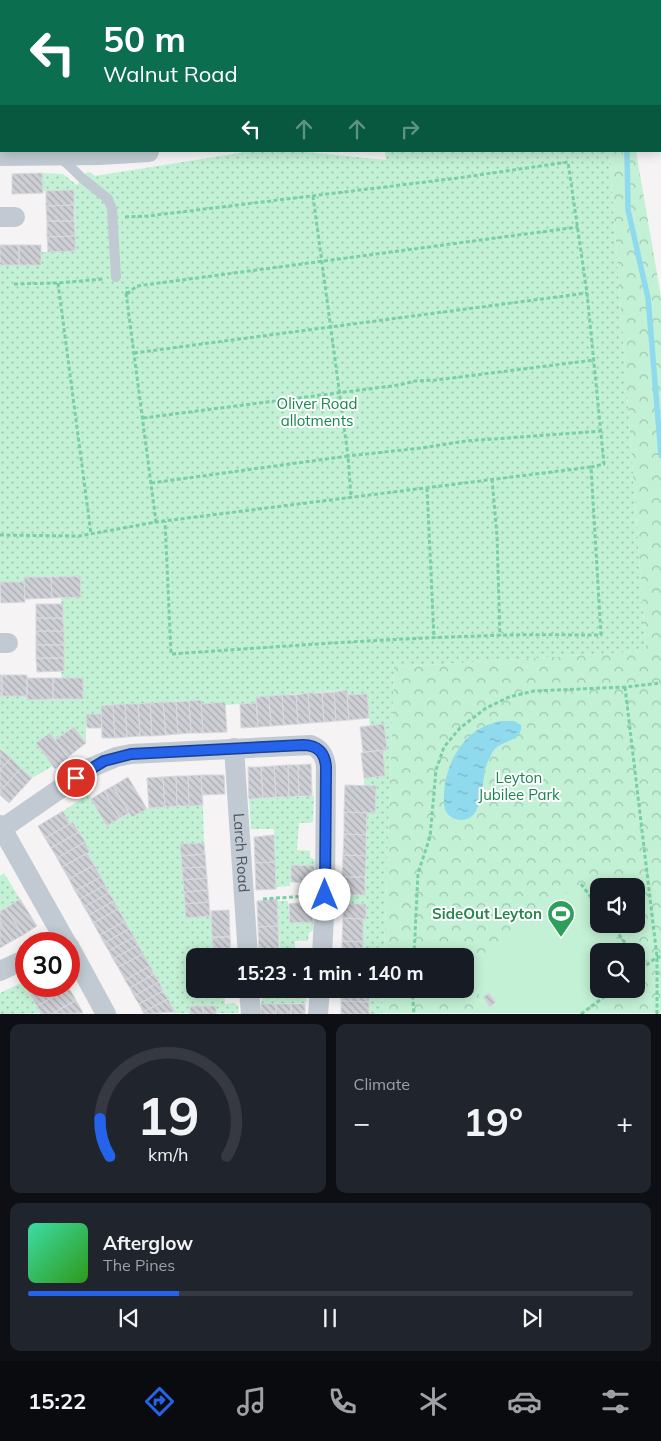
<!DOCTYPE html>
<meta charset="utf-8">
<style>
:root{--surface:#171b24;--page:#20242c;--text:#f1f3f6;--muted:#9ea1a6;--line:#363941;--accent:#2563eb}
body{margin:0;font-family:Mulish,sans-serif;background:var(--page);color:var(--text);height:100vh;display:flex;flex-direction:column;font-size:19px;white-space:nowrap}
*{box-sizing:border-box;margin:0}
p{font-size:16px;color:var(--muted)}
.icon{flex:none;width:28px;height:28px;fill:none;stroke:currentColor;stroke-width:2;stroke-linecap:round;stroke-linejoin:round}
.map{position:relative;height:1014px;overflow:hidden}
.side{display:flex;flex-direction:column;gap:10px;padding:10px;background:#0d0f14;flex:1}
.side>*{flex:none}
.hud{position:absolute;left:0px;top:0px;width:661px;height:152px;box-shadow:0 2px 12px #0003;background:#0b6e4f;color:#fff;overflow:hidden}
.fabs{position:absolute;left:590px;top:878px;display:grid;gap:10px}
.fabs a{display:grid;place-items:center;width:55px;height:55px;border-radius:10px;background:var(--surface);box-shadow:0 2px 12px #0003;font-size:25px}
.speed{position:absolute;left:15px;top:932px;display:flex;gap:10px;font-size:25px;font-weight:700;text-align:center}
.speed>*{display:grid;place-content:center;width:65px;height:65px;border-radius:50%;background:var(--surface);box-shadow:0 2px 12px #0003;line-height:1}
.speed .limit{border:8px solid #d22;background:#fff;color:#111}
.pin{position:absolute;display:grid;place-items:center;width:42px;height:42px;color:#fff;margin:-21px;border:2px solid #fff;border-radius:50%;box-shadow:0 1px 5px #0007}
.me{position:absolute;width:55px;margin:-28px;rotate:0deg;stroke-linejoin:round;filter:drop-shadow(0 0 4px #0008)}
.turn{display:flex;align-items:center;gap:18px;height:105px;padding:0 20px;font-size:22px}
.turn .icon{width:65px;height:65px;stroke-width:2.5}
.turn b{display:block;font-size:35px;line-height:42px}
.lanes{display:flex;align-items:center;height:48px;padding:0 20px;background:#0003;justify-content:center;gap:25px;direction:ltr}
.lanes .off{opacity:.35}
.big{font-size:38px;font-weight:700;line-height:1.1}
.side .card{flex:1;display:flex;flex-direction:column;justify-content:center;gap:8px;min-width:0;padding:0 18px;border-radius:10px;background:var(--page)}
.side .dial{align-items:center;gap:0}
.dial svg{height:130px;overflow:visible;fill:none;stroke:var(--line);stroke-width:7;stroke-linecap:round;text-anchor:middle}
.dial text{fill:var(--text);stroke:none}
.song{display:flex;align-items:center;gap:15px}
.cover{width:60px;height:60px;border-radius:8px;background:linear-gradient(135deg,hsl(160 70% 55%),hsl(110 70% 35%))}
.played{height:5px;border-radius:2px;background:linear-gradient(90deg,var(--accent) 25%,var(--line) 25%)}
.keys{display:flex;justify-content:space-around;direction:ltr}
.heat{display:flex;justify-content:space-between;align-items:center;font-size:28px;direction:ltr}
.side .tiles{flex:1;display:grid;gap:10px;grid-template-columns:1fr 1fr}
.card:last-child{grid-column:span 2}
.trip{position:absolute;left:186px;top:948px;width:288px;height:50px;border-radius:10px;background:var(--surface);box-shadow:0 2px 12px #0003;font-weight:700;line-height:50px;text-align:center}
.menu{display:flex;height:80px;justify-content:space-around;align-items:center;background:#090b0e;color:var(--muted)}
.menu .icon{width:35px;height:35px}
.menu .active{color:var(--accent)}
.menu b{font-size:22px;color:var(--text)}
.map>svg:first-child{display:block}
</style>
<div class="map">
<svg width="661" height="1014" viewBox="0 0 661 1014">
<defs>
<pattern id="park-crowns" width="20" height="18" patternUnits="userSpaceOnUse" patternTransform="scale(1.25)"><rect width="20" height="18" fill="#c3f1d5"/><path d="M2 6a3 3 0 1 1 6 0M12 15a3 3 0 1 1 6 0" fill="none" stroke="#a0c6b0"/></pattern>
<pattern id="garden-dots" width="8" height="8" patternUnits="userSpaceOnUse" patternTransform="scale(1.25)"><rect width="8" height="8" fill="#c3f1d5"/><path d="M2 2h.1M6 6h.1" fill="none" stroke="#a0c6b0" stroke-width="1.8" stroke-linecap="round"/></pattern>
<pattern id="water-ripples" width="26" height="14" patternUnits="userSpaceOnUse" patternTransform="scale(1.25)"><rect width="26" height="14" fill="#90daee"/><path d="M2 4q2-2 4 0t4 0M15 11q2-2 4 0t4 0" fill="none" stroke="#78b4c4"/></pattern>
<pattern id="building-back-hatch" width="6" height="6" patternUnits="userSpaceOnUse" patternTransform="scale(1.25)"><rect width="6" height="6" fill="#cdcfd5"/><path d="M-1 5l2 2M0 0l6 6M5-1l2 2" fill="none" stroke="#a8abb0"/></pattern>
</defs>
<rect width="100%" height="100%" fill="#f5f3f3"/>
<path fill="url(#park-crowns)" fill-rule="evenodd" d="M609,151H636L661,297V1013H382L383,989H465V956H384L394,667L646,651ZM599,886H636V924H599ZM599,951H636V989H599Z"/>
<path fill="url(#garden-dots)" d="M252,151H296L386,160L385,151H609L646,651L394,667L384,956H362L363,919H366V904H345V894H365L367,813H375L376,787L364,786V778L385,776L383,750L384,724L370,726L366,694L347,695L346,690L256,697V703L225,705L224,702L201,704V700L101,706V714H86V743L74,727L55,740L50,734L53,766L32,778L0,748V696H27V700L83,699V678H62L61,672L64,671L63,605L61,604V598L80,597V576L24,577V582H0V265H41V252L75,251L74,190L42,191V173L63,174L77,185L86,173L90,172L95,176Z
M89,794L107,826L129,813L132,817L149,808L203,805L204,843L180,844L186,918L211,916L214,956H195V989H224L225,1004L234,1003L238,1006L239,1013H216L215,1006H190V1013H173L175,1012L87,853L90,851L74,822L70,824L63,811Z
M314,796L313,821L310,823H299L297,850L310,851V857L315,860V866L292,865L290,886L276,887L274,829H251L249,799Z
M4,873L20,899L0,911V876Z
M277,901H288L290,923L313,922V930L309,933L308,941H295V956H280Z
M23,982L41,1013L0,1014V993Z
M262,989H307L306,1003L261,1004Z
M370,989H383L382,1013L369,1014Z"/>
<path fill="#c3f1d5" d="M577,885L599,914V924H606L626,951H599V989H605L571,1013H493L465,976V968Z"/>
<path fill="url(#water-ripples)" d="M501,721H514L521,725C523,741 503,740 495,749C492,751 491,756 489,759C481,775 485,795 476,811C470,822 455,823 447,813C443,808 444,800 444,794C445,769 458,739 483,727C488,724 495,723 501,721Z"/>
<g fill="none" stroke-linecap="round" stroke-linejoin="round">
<path stroke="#90daee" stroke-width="5.5" d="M627,151L628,210L648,298L661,455"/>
</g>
<path fill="url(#building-back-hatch)" stroke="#d7d9de" d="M15,0H62L63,1H15Z
M117,0H138V1H117Z
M42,173L43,193L12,194V174Z
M74,190V205L46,206V191Z
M74,205V221H47L46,206Z
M47,221H74L75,236L47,237Z
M75,236V251L48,252L47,237Z
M0,245H19V265H0Z
M19,245H41V265H19Z
M80,576L81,597L52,598L51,577Z
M24,577H51L52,598L25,599Z
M0,582H24L25,602L1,603Z
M36,604H63V618H36Z
M36,618H63L64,631H36Z
M36,631H64V645H36Z
M36,645H64V658H36Z
M36,658H64V671L37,672Z
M0,675H2V696H0Z
M2,675H27V696H2Z
M27,678H53V699L27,700Z
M53,678H83V699H53Z
M347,690L349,720L336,721L334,692Z
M334,692L336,721L324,722L322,693Z
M308,693L310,723L298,724L296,695Z
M308,693H322L324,722L310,723Z
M367,694L369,718L349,720L347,695Z
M282,695L284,725L271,726L269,696Z
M282,695H296L298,724L284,725Z
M269,696L271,726L258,727L256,697Z
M201,700L203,733H191L189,701Z
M189,701L191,733L178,734L176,702Z
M163,702L166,735L152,736L150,703Z
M163,702H176L178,734L166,735Z
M225,702L227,732L203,733L201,704Z
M150,703L152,736H140L138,704Z
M256,703L258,727L241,728L240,704Z
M125,704L127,737L115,738L113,705Z
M125,704H138L140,736L127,737Z
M113,705L115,738H102L101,706Z
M86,714H101L102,728H87Z
M384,724L387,750L363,752L360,727Z
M74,727L86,743L68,757L55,740Z
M50,733L69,759L55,769L36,743Z
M0,749L11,758L0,770Z
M383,750L385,776L364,778L361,753Z
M11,758L21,768L0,791V770Z
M311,764L312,796H299L298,765Z
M288,765H298L299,796L289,797Z
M288,765L289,797H276L274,766Z
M274,766L276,797L263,798L261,767Z
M248,767H261L263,798L249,799Z
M21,768L32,778L9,803L0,795V791Z
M201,775H224L225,794L202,795Z
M201,775L203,805L189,806L188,776Z
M176,776H188L189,806H177Z
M176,776L177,806L165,807L163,777Z
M128,777L147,809L132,817L113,786Z
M163,777L165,807L149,808L147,778Z
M345,785L376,786L375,813L344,812Z
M113,786L129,813L120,818L104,791Z
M104,791L120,818L107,826L91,799Z
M63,811L70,824L45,838L38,826Z
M344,812L367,813L366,835L344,834Z
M73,822L79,832L51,848L45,838Z
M79,832L85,842L57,858L51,848Z
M344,834L366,835V856L343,855Z
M274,835L275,862L255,863L254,837Z
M85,842L90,852L62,867L57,858Z
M204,843L205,854L181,856L180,844Z
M87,853L94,865L69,879L62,867Z
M205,854L206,867L182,868L181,856Z
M343,855L366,856L365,877H342Z
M275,862L276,889L256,890L255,863Z
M94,865L101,877L75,891L69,879Z
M291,865L314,866V883L291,882Z
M206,867L207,878L183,880L182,868Z
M101,877L105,885L80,899L75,891Z
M342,877H365V895L342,894Z
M207,878L208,890L184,892L183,880Z
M105,885L109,893L84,907L80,899Z
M208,890L209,902L185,904L184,892Z
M109,893L114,901L89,915L84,907Z
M20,899L37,926L23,935L6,908Z
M277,899L278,926L258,927L257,901Z
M114,901L118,909L93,923L89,915Z
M209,902L210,916L186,918L185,904Z
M296,903H312L313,922L290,923L289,904Z
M343,904H366V919L343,918Z
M6,908L23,935L12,941L0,922V911Z
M118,909L125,921L100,935L93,923Z
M229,910L230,937H212L211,911Z
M343,918L363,919V942L342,941Z
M125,921L129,929L104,943L100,935Z
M0,922L12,941L0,948Z
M278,926L279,952L259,954L258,927Z
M129,929L134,937L109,951L104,943Z
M134,937L138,945L113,959L109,951Z
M212,937H230L231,956H214Z
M342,941L363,942L362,956H342Z
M138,945L143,954L118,967L113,959Z
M279,952L280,956H259V954Z
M143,954L150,966L125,980L118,967Z
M150,966L154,974L130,988L125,980Z
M154,974L159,982L134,996L130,988Z
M26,980V986H43L30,994L23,982Z
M159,982L163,991L139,1004L134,996Z
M43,986H68L69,988L37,1006L30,994Z
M69,988L76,1000L52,1014H41L37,1006Z
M341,989H370L369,1002L341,1001Z
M163,991L168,999L143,1012L139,1004Z
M489,993L496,1002L490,1007L483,997Z
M168,999L175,1012L144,1014L143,1012Z
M76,1000L83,1013L52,1014Z
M341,1001L369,1002V1014H341Z
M261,1004H276V1014H261Z
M276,1004H291V1014H276Z
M291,1004H305V1014H291Z
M190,1006H203V1014H190Z
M203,1006H216V1014H203Z"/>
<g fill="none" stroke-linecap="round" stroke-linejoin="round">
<path stroke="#7ad0a6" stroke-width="3" stroke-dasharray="4 2.5" stroke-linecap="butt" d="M7,0V1
M141,0V1
M660,121L661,127
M313,196L348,456L421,448L466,441L602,431
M125,217L148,216L458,178L568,162L587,293L604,464L591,467
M58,283L91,534
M14,284L58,283L103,279
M126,293L156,522
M127,294L137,286L578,227
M127,295V287
M134,353L587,293
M143,418L399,385L415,381L436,380L594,360
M492,479L497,536L500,636
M151,483L348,456L351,497
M427,488L434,638
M0,535L79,536L156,522L591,467L601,635C561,635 521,634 480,636C377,639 274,647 171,654L165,521
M625,687L657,957V1014
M581,884L599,908
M263,899L307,896
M611,924L631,951
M414,956L418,873L430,837L436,770L444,747L460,728L486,708L509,697L534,691L625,687L661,683
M636,958L643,968
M636,973L657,957H661
M412,989L414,1014
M581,1014L615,989"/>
<path stroke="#c1cad2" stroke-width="10" d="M341,0V1
M59,156L82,178L108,199L112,209L116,277"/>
<g stroke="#c1cad2" stroke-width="20">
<path d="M0,156L100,155L149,152"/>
<path d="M0,217H15"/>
<path d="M0,643H8"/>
<path id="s1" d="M234,748L248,956"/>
<path d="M0,825L67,944"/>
<path d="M3,828L90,768L116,757L131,754L311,745C321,749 325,756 326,767L325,895L322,956"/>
<path d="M69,946L106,1014"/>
<path d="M0,971L26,959"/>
<path d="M249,989L251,1014"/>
<path d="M318,1014L320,989"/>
</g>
<path stroke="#c1cad2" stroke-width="25" d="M648,0V1
M660,51L661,56"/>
</g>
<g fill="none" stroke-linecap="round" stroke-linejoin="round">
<defs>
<path id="route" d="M76,778L104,761L131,754L303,745C318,745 325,753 326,767L325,895"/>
</defs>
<use href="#route" stroke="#184099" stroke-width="12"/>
<use href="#route" stroke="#2563eb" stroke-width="9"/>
</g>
<defs>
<symbol id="stadium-pin" viewBox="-11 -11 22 30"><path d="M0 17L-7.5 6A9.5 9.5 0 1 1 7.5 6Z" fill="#2e9e5b" stroke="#fff"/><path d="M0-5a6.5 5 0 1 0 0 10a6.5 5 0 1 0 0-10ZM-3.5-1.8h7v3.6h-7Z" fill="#fff"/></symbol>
</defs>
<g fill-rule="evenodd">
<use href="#stadium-pin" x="545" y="898" width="32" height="43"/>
</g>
<g text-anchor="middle" stroke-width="4" stroke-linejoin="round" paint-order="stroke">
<g font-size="15" fill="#17864f" stroke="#fff">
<text x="317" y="409">Oliver Road<tspan x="317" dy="17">allotments</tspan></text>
<text x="519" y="783">Leyton<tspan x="519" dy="17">Jubilee Park</tspan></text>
</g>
<g font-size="15" fill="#4a5661" stroke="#fff">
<text dy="5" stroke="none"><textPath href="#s1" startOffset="105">Larch Road</textPath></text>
</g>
<g font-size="15" font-weight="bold" fill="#27864d" stroke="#fff" text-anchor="end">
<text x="542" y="919">SideOut Leyton</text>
</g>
</g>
</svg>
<div class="fabs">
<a><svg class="icon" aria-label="sound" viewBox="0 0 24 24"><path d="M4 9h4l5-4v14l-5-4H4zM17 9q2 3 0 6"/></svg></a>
<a><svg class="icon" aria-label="search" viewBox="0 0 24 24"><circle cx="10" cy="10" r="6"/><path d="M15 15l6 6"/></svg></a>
</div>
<div class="speed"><div class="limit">30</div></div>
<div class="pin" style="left:76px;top:778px;background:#d93025"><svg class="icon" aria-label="arrive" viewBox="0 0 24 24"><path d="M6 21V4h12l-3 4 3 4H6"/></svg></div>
<svg class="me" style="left:325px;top:895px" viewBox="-20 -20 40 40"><circle r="19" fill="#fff"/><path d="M0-13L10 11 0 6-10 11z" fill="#2563eb"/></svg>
<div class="trip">15:23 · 1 min · 140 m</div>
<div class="hud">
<div class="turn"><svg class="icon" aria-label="left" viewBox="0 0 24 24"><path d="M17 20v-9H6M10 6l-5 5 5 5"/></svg><div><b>50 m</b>Walnut Road</div></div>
<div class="lanes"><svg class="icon" aria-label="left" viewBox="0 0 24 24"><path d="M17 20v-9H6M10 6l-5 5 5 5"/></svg><svg class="icon off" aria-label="ahead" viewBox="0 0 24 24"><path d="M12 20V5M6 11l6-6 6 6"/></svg><svg class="icon off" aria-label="ahead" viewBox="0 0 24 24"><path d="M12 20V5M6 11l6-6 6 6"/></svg><svg class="icon off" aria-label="right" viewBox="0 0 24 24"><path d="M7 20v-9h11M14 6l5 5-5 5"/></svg></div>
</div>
</div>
<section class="side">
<div class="tiles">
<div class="card dial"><svg viewBox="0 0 100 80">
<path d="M14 69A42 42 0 1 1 86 69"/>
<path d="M14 69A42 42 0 0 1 8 46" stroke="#2563eb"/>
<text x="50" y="56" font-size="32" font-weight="700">19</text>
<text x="50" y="72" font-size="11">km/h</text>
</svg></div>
<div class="card"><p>Climate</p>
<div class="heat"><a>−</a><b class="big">19°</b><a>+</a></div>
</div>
<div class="card">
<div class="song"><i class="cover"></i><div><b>Afterglow</b><p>The Pines</p></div></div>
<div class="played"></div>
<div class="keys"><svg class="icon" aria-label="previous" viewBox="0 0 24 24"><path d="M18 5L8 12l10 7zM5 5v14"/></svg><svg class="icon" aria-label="pause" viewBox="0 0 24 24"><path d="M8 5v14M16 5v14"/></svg><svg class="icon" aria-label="next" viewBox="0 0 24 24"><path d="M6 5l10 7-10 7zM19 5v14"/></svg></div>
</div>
</div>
</section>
<nav class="menu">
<b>15:22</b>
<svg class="icon active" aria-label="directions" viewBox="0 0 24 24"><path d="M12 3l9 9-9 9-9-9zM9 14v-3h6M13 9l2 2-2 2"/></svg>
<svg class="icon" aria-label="music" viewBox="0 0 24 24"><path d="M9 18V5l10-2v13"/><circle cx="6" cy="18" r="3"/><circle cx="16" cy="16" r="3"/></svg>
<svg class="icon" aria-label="phone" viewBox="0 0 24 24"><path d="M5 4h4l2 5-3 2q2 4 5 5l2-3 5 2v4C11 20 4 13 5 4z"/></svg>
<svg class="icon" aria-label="climate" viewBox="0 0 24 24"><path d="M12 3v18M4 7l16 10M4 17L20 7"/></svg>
<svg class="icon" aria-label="car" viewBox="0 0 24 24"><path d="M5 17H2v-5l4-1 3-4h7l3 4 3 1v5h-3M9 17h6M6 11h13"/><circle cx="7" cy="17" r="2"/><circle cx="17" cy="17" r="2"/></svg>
<svg class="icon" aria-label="filters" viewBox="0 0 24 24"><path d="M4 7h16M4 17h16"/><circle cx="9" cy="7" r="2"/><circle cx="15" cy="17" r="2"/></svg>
</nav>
